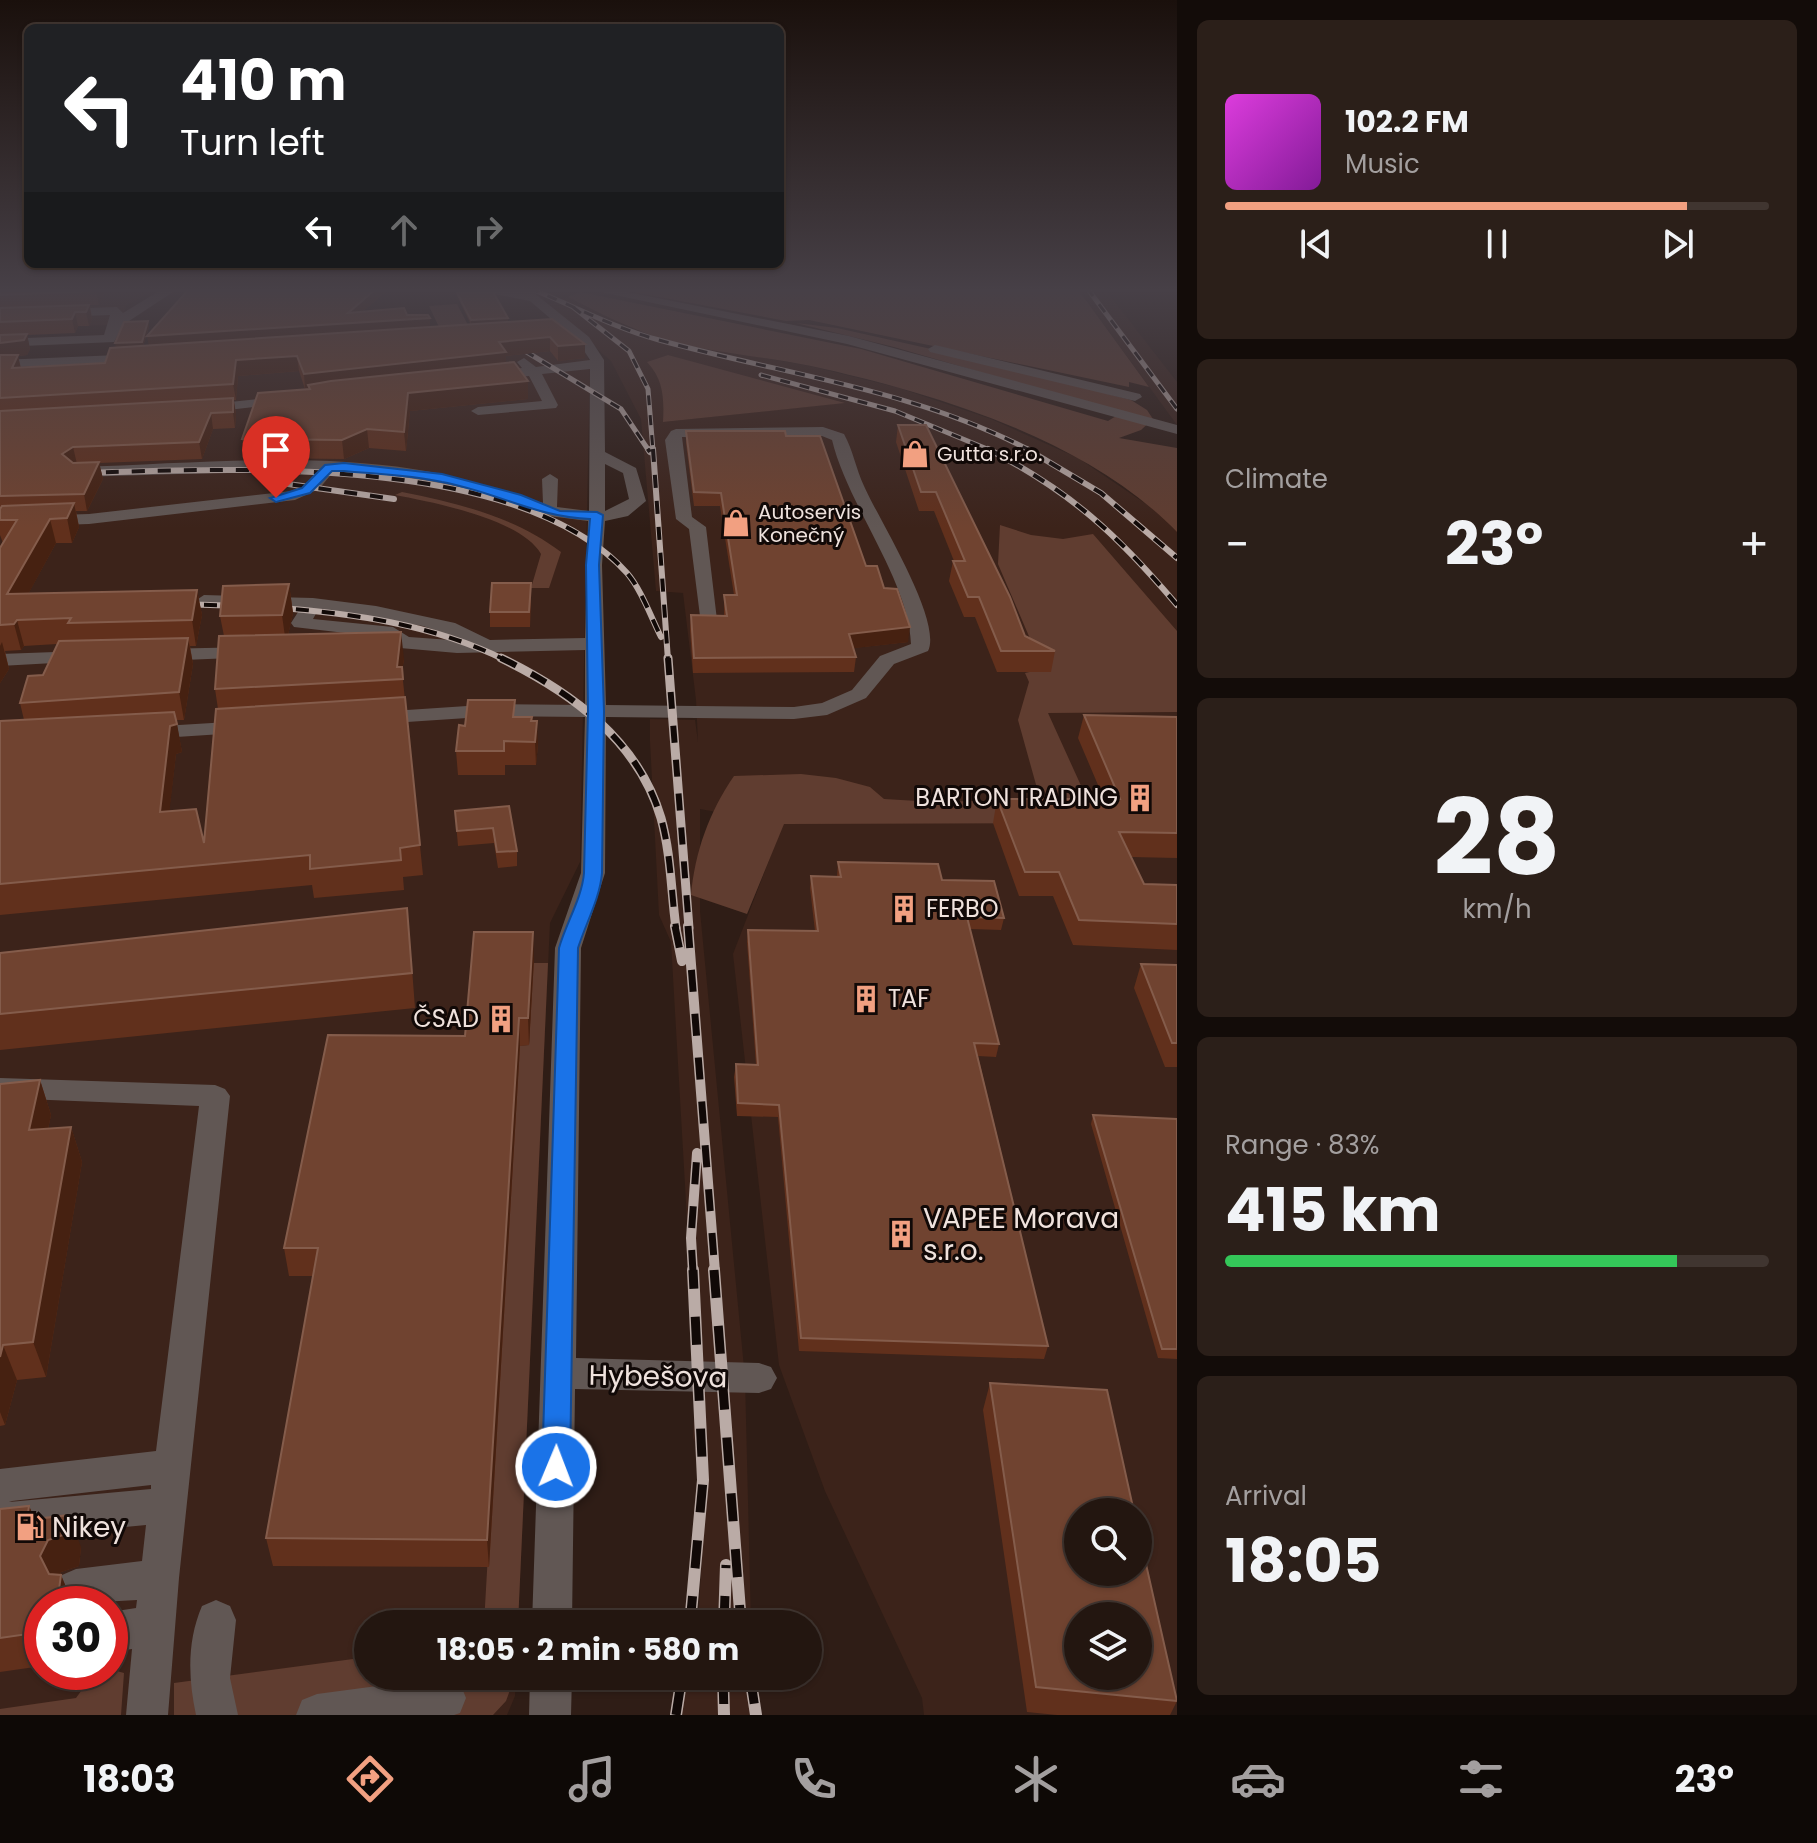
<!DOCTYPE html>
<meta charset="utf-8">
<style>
:root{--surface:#231610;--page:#2b1f19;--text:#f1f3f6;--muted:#a39f9f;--line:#403530;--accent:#f2a081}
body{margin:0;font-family:Poppins,sans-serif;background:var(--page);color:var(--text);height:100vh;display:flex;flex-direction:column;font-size:30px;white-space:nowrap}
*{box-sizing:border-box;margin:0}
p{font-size:26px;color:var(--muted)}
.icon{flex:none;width:44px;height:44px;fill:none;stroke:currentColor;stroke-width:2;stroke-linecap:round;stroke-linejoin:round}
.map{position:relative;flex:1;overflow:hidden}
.side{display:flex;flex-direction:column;gap:20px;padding:20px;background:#130c09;width:640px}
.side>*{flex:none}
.hud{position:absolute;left:24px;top:24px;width:760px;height:244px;border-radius:12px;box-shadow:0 2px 6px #0004,0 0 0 2px var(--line);background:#202124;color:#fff;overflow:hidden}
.controls{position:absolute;left:1064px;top:1498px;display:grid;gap:16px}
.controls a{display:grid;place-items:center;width:88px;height:88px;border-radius:50%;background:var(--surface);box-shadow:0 2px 6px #0004,0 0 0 2px var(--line);font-size:40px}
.speed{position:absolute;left:24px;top:1586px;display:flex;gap:16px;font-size:40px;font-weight:700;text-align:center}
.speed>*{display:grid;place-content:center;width:104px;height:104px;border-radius:50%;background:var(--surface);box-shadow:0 2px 6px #0004,0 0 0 2px var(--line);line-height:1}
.speed .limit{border:12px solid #d22;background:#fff;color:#111}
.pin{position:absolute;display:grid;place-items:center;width:68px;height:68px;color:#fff;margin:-82px -34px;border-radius:50% 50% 50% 0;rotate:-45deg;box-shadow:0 0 8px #0007}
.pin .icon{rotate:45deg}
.me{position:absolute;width:88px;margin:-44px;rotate:1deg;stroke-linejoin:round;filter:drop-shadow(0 0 6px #0008)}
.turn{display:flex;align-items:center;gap:28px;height:168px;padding:0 24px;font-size:36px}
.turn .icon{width:104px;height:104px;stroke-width:2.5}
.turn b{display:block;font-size:56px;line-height:68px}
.lanes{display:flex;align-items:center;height:76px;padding:0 24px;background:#0003;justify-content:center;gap:40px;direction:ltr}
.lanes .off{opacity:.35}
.big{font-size:60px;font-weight:700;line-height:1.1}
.side .tile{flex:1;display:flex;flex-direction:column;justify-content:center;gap:12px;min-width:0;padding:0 28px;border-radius:12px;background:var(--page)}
.side .dial{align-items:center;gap:0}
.dial b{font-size:104px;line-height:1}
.song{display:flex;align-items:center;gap:24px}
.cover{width:96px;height:96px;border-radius:12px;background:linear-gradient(135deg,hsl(300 70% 55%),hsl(290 70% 35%))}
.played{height:8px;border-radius:4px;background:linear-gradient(90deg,var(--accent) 85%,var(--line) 85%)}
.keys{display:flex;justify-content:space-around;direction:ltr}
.heat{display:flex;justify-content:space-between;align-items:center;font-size:44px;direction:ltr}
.charge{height:12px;border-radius:6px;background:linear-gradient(90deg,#34c759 83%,var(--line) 0)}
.trip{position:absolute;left:354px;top:1610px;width:468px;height:80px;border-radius:40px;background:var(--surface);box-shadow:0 2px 6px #0004,0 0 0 2px var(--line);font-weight:700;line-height:80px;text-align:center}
.menu{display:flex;height:128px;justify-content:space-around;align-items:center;background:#0e0906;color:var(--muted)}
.menu .icon{width:56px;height:56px}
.menu .on{color:var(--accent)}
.menu b{font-size:36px;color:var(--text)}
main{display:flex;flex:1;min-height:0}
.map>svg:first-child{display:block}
</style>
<main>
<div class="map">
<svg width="1177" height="1715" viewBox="0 0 1177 1715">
<rect width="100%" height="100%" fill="#2f1d16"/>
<path fill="#3c231a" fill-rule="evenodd" d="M0,288H159L127,305L123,315L107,325L0,329Z
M1077,288H1104L1177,382V425Z
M568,297L626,326L665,340L810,366L899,388L991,419L1078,458L1158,512L1177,532V1715H924L922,1698L825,1491L779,1365L733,954L783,824L700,809V911L745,1378L751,1624H698L706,1487L699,1449L693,1438L696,1376L671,942L659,915L650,741V719L695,720L698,742L696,700L683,593L656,591L641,419L611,361L546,305ZM668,355L719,371L842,403L663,422L664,394L655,370L648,363ZM1078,1512H1138V1572H1078ZM1078,1616H1138V1676H1078Z
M583,345L590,363L580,862L550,923L518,1624H368V1676H516L515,1696L507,1715H0V383ZM42,1604H110V1672H42Z
M691,1676H754L758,1715H675Z"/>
<path fill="#603d30" d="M612,288H1077L1149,387L1129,382V387L809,320L786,321Z
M580,292L861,349L1108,421L1121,413L894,347L796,323L837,328L967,357L1131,400L1147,410L1153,419L1141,430L1119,438L1177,448V532C1087,439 934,393 811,366C762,356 711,353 662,339C629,328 599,313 568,297Z
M457,304L468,325L439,327L429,306Z
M668,355L845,403L663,422C664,399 664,380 647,362Z
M402,492C458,503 515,517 561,552L549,588H531L541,554C521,519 432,502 395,495Z
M1000,525L1031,535L1063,539L1093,534L1177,631V712L1048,713L1098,823L784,824L747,914L691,895C695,852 709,812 734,776L801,774L836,778L870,787L884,799L935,802L1040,799L1018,720L1029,682L1025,673L1043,669L998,564Z
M533,963H548L518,1624H484L517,1046L529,1045Z
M368,1657V1676H515L506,1701L493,1715H174V1683Z
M110,1669L124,1673L121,1715H0V1709L76,1698L95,1672H110Z"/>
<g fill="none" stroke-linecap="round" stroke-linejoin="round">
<path fill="#615754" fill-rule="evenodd" d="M164,288H179L123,325L114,342L0,347V339L104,335L110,315L0,319V311L117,307L123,313Z
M463,288L519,292L515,288H528L589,337L604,360L605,452L636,468L646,501L628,516L605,521L602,565L606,705L794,707L822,703L852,690L880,656L911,644C909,580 848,506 832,440L822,436L682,437L692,517L706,527L717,620L708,626L701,624L689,529L676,519L665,440L671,431L676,429L823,427L844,434C853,450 856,469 864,486C878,518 943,621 928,651L894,664L866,698L827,715L794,719L606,717L605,873L581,948L576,1358L759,1363L771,1367L777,1378L771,1389L759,1393L575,1389L572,1624H532L555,948L581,873L585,717L497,716L377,724L366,718L377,712L497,704L585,705V650L457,653L400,648L371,657L361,651L388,638L294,627L291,623L300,609L204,607L195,601L204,595L313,598L376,606L455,623L490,640L585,638L588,521L541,515L457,486L334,471L319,489L295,500L89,524L0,527V517L89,514L291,491L307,483L318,470L77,477L69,472L77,467C188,464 302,452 413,469C458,475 499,491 543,503L542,479L550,474L558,479L557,507L589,511L590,369L542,374L558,405L556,408L478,415L471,411L478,407L542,401L529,376L488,380L481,376L483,373L522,368L517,362L524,358L536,367L590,360L579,343L530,301ZM605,464L623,473L629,499L605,511ZM318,610L423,626L465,641L409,637L393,627L313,619Z
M582,288H607L849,336L1177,425V434L847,344Z
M935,345L1140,394L1142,397L1135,401L930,352L928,349Z
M142,354L144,357L137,361L0,368V360Z
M285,396L290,397V403L202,413L195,409L202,405Z
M251,647L258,649L261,653L258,657L160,661L150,655L160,649Z
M83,651L93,657L90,661L0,666V654Z
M245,721L253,722L256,727L253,732L146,739L135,733L146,727Z
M0,1078L215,1085L225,1089L230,1096L179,1578L168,1715H126L132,1649L110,1652V1612L136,1608L137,1600L65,1604L56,1589L62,1575L76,1569L142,1561L146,1525L0,1539V1469L156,1451L199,1106L0,1098ZM151,1485V1489L9,1502L12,1501Z
M216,1600L230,1606L236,1620L230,1678L238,1715H196C188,1678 187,1641 202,1606Z
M530,1676H572L571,1715H529Z
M445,1677L460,1683L466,1698L460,1713L454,1715H296L302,1700L317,1694Z"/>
<defs>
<path id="rail-far4" d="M529,288C572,305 614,328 659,340C785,375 914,389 1031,451
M1087,288L1177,409
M573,307L629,351L648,389L653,451
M525,351L621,409L649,451
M761,375L895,411L992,451"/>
<path id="rail-far3" d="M648,449L650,452
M653,449L668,660
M988,449C1071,492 1117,534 1177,605
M1027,449L1101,493L1177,558
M80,473C230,469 518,452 627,573C641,589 651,617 661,637
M267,481L394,499
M178,604L242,606
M270,607C350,613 433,624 505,660"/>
<path id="rail-far2" d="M501,658C571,692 638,740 661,818C671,854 671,891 676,928
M668,658L689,928"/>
<path id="rail-far1" d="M675,926L682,961
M688,926L715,1272
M693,1272L691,1238L697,1153"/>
<path id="rail" d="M714,1270L741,1624
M690,1624L703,1480L693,1270
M724,1624L726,1565
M723,1676L724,1715
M750,1676L756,1715
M676,1715L682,1676"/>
</defs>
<use href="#rail-far4" stroke="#baaba6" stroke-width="5"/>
<use href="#rail-far3" stroke="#baaba6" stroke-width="6"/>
<use href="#rail-far2" stroke="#baaba6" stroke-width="9"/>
<use href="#rail-far1" stroke="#baaba6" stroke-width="10"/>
<use href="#rail" stroke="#baaba6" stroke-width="12"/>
<use href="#rail-far4" stroke="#110907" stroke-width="3" stroke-dasharray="10" stroke-linecap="butt"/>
<use href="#rail-far3" stroke="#110907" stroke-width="4" stroke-dasharray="13" stroke-linecap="butt"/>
<use href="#rail-far2" stroke="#110907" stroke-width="6" stroke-dasharray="17" stroke-linecap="butt"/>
<use href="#rail-far1" stroke="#110907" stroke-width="7" stroke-dasharray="22" stroke-linecap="butt"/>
<use href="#rail" stroke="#110907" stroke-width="9" stroke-dasharray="28" stroke-linecap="butt"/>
</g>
<path fill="#61301c" d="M0,288H107L99,305H90L92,319L89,326H78L75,333L27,335L30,349L27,355L18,356L21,368L105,363L116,348L148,321L149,327L143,346H149L190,288H390L362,312L407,315L430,318V327L471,325L458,298L457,293L508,318V322L585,344V358L558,361L550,351L506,356V363L528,381V399L410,411L406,451L369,448L344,459L245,458L242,439L305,389L299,371L238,376L236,400H234L236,414L235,428L213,429L202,459L99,463L103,479L87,511H76L79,527L72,543H56L28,594L197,590L202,615L196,646H190L193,664L184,720H176L182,752L176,754L169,811L204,843L218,709L215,689L224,636L220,616L289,584L293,613L288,635L404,659L402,671L423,875L403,877L404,890L314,898L312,885L0,915V721L24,720L20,703L43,675L57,644L24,646L21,650L5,651L9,669L0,683V548L3,543L0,535Z
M898,425L1025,636L1055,651L1051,672H997L975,617H964L949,581L953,561H954L934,511H919L896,442Z
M686,431L786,436L866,566L884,588L908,642L853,648L856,657L854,672L693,673L690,630L691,615L724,616V595H734L720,506H694L686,444Z
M531,597L530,627H490V612Z
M1084,715L1177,717V858L1131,857L1144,884L1177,885V950L1073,945L1053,896H1019L993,823L997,799H1104L1078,738Z
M515,717H532L538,744L536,765H505V775H458L456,751L465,726Z
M509,806L517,851V866L498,868L494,843L458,846L455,811Z
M838,862L942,880L1004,918L1001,930L970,929L999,1044L996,1057L978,1056L1048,1346L1044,1359L799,1351L778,1117L737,1116L734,1077L736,1064L756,1065L747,942L748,930L815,931L810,888L811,876L837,877Z
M410,942L415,1008L0,1050V953Z
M534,959L529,1045L520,1046L489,1567L273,1566L266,1538L313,1276H289L284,1248Z
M1141,964L1177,965V1067H1165L1134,988Z
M40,1080L51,1115L48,1129L71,1127L82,1162L46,1377L17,1380L5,1425L0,1426V1084Z
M1093,1115L1177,1119V1359L1158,1358L1091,1124Z
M990,1383L1177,1701L1170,1715H1057L1027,1712L983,1410Z
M29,1506L35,1519L81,1547L79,1566L61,1572L60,1575H61L73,1604H42V1666L0,1672V1509Z"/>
<path fill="#462111" d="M98,288H107L99,305L96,291Z
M377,288H390L349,323L430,318V328L149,347L147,336L348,313Z
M89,305L92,319L89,326L86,312Z
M75,312L78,326L75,333L72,319Z
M508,318V323L471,326V320Z
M148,321L149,327L143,347L116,349L115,343Z
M27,334L30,349L27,355L18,356L21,370L15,383L0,358V343Z
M550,337V351L506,356V367L308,385L309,389H305L304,374L499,342Z
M585,344V358L558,361V346Z
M297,356L299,371L238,376L236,400L233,384L236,360Z
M528,381V399L410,411L406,451L404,432L408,393Z
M233,398L236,414L235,428L233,412Z
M211,413L213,429L202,459L199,442Z
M367,429L369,448L344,459L342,440Z
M73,447L77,464L66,471L62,454Z
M99,462L103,479L87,511L84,494Z
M74,503L79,527L72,543L67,518Z
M50,519L56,543L14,620L7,594Z
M289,584L293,613L286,644L282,615Z
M197,590L202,615L196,646L192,620Z
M17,620L24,646L21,650L14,624Z
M910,627L908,642L847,649L849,634Z
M401,632L404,659L401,679L397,667Z
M188,638L193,664L184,720L179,692Z
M2,642L9,669L0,683V646Z
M537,721L538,744L536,765L535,742Z
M177,724L182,752L176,754L166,841L160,812L170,726Z
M533,932L534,959L529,1045L528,1018Z
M519,1018L520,1046L489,1567L487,1540Z
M40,1080L51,1115L40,1166L29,1130Z
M71,1127L82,1162L46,1377L33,1342Z
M3,1345L17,1380L5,1425L0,1412V1357Z
M29,1506L43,1538L27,1520Z
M69,1515L81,1547L79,1566L61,1572L53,1588L40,1556L48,1540Z
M61,1575L73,1604H57Z"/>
<path fill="#704330" stroke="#845c4b" stroke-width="2" fill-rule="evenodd" d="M0,288H98L96,291L0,295Z
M190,288H377L348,313L404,308L407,315H428L430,318L147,336Z
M493,292L508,318L471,320L457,293Z
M89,305L86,312H75L72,319L0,322V308Z
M552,319L585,344L558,346L550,337L499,342L506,352L304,374L297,356L236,360L233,384L0,398V355H18L12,368L105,363L110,348Z
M148,321L142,342L115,343L124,322Z
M27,334L24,340L0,343V335Z
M514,362L528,381L408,393L404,432L367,429L342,440L242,439L258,393L310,389L308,385L331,381Z
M233,398V412L211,413L199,442L73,447L62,454L73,463L99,462L84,494L0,496V411Z
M898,425H926L1010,597L1025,636L1055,651H1001L979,597H968L953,561H965L936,492H921Z
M686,431H785L786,436H820L866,566H877L884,588L897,589L910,627L849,634L856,657L694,658L691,615L727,616L724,595H737L721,493L694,492Z
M74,503L67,518L50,519L7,594L197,590L192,620L68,623L71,618L17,620L14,624L0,625V548L17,520H0V509L2,506Z
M492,583H531L529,612H490Z
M289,584L282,615L220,616L223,586Z
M401,632L397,667H402L403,679L215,689L219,636Z
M188,638L179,692L20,703L28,676L43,675L59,641Z
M405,697L420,845L400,848L401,860L310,869V855L0,884V721L174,712L177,724L170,726L160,812L196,809L204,843L216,709Z
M468,700H515L513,717H532L531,721H537L535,742L504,741V751H456L459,725L465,726Z
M1084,715L1177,717V833L1119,832L1144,884L1177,885V924L1079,920L1059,872H1025L997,799H1120Z
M509,806L517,851L497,852L493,828L457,831L455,811Z
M838,862L938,864L942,880L994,881L1004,918L967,917L999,1044L974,1043L1048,1346L801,1338L779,1105L738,1103L736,1064L758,1065L748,930L818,931L811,876L841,877Z
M407,908L412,973L0,1014V953Z
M474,932H533L528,1018H519L487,1540L266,1538L318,1248H284L328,1035L465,1036Z
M1141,964L1177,965V1043H1172Z
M40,1080L29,1130L71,1127L33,1342L3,1345L0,1357V1084Z
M1093,1115L1177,1119V1349H1162Z
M990,1383L1107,1390L1134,1512H1078V1572H1138V1529L1177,1701L1036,1687ZM1078,1616H1138V1676H1078Z
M29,1506L27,1520L69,1515L66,1534L48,1540L40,1556L49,1574L61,1575L57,1604H42V1632L0,1638V1509Z"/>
<linearGradient id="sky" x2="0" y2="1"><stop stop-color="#1a100c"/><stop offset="0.55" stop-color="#474047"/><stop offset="1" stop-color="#474047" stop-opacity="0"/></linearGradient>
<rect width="1177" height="528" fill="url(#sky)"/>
<path fill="#1a73e8" stroke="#114b97" stroke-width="2" d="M344,463L442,474L521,495L560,511L597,512L603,515L599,565L604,711L602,873C600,898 586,923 578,948L570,1467L566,1476L556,1480L546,1476L542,1467L559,948C566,923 582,898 584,873L588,711L586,565L590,519C539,518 493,491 442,482C410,475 376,474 344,471H332L310,493L276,502L270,498L302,488L325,465Z"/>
<defs>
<symbol id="shop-bare" viewBox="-9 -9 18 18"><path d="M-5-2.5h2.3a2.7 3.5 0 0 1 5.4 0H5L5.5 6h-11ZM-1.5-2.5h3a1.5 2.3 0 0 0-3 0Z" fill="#f2a081" stroke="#110907" stroke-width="2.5" paint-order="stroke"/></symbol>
<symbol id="building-bare" viewBox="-9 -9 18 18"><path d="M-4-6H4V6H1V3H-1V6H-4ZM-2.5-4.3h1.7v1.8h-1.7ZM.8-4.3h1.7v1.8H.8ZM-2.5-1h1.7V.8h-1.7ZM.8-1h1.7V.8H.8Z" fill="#f2a081" stroke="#110907" stroke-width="2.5" paint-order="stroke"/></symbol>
<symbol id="fuel-bare" viewBox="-9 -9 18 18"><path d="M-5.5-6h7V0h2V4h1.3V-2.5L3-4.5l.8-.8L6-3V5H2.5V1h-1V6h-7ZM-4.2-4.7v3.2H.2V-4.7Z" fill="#f2a081" stroke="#110907" stroke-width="2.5" paint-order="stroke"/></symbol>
</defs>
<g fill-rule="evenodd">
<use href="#shop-bare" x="895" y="434" width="40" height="40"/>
<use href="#shop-bare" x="716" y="503" width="40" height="40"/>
<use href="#building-bare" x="1120" y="778" width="40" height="40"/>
<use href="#building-bare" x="884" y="889" width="40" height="40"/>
<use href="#building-bare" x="846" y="979" width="40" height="40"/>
<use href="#building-bare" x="481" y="999" width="40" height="40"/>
<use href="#building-bare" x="881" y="1214" width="40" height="40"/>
<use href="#fuel-bare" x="10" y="1507" width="40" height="40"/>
</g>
<g text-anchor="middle" stroke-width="6" stroke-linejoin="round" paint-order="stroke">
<g font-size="20" fill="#efe2dd" stroke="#110907" text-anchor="start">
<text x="937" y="461">Gutta s.r.o.</text>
<text x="758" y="519">Autoservis<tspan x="758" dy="23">Konečný</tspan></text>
</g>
<g font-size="24" fill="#efe2dd" stroke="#110907" text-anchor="end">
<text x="1118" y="806">BARTON TRADING</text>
<text x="926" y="917" text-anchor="start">FERBO</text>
<text x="888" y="1007" text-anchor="start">TAF</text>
<text x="479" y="1027">ČSAD</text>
</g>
<g font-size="28" fill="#efe2dd" stroke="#110907" text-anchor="start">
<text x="923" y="1228">VAPEE Morava<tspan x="923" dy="32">s.r.o.</tspan></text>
<text x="52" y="1537">Nikey</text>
</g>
<g font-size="28" fill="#efe2dd" stroke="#110907">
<text transform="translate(658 1376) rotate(1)" y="10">Hybešova</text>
</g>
</g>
</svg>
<div class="controls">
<a><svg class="icon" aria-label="search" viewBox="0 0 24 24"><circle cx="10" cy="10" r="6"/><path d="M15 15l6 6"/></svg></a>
<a><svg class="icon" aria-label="layers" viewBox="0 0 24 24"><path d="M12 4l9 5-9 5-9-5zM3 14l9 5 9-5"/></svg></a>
</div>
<div class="speed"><div class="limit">30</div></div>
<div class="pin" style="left:276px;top:498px;background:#d93025"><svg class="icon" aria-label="arrive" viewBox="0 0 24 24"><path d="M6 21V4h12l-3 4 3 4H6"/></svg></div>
<svg class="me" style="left:556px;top:1467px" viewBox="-20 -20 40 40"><circle r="17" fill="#1a73e8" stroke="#fff" stroke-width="3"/><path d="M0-11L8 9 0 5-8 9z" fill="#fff"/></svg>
<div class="trip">18:05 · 2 min · 580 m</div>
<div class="hud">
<div class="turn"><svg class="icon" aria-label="left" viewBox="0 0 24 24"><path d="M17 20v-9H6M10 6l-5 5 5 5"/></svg><div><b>410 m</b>Turn left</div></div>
<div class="lanes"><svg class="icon" aria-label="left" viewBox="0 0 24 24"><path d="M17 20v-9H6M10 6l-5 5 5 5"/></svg><svg class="icon off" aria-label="ahead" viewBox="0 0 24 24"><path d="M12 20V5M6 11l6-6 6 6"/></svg><svg class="icon off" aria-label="right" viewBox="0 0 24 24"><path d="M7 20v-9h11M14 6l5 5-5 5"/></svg></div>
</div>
</div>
<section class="side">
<div class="tile">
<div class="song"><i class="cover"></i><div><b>102.2 FM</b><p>Music</p></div></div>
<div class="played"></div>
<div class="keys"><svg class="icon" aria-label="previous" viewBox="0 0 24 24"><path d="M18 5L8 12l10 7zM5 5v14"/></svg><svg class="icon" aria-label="pause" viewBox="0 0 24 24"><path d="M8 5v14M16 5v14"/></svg><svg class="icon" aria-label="next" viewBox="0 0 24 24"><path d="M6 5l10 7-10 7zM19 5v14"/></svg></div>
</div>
<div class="tile"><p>Climate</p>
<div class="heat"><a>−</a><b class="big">23°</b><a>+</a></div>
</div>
<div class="tile dial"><b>28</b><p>km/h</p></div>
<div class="tile"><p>Range · 83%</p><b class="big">415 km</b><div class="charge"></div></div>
<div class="tile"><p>Arrival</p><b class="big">18:05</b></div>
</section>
</main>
<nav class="menu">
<b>18:03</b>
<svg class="icon on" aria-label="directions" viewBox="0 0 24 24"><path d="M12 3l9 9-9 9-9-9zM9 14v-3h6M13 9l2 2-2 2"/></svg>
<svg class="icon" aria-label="music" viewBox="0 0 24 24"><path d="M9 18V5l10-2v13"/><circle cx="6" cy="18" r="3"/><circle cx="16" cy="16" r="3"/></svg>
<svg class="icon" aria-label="phone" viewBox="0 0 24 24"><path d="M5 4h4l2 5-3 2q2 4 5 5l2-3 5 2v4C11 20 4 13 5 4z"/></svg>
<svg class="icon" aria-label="climate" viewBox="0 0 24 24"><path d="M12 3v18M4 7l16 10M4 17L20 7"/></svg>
<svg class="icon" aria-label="car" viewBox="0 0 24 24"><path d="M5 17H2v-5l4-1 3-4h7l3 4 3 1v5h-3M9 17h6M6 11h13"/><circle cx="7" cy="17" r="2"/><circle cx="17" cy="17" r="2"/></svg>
<svg class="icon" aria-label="filters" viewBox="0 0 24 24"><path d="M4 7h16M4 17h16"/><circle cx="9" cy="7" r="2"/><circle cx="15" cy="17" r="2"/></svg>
<b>23°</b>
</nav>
